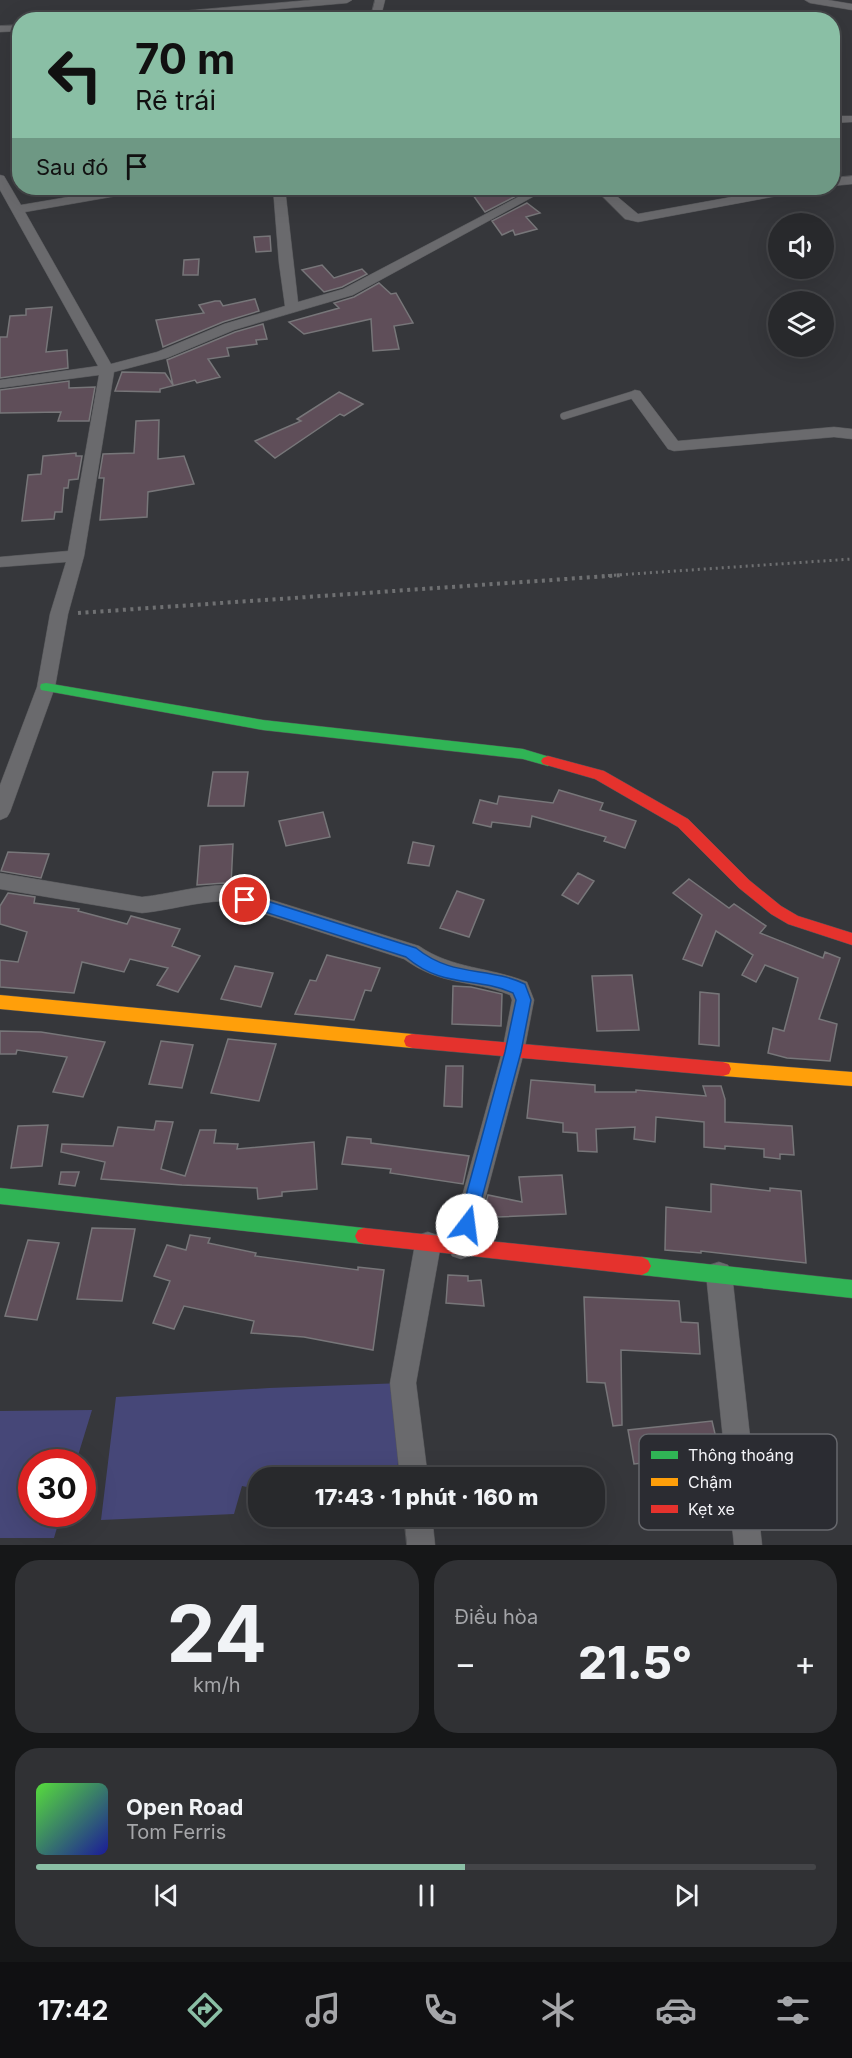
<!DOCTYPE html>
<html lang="vi">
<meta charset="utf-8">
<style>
:root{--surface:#28292c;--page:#303134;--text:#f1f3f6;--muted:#a5a6a9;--line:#444548;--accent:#8abfa5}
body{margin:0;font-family:Inter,sans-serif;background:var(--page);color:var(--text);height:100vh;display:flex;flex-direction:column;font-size:22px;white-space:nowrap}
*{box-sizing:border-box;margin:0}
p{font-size:20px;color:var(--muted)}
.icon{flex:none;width:33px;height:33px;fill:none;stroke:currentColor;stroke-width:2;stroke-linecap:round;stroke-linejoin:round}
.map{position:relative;height:1545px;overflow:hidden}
.drawer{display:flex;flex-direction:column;gap:15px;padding:15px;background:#161718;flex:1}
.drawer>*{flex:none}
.top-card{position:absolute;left:12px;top:12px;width:828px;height:183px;border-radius:24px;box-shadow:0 6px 24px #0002,0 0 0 2px var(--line);background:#8abfa5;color:#111;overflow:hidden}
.controls{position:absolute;left:768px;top:213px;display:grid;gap:12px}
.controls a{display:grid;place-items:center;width:66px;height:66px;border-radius:50%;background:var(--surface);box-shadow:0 6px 24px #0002,0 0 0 2px var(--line);font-size:30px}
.speed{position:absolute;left:18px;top:1449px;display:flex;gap:12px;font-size:30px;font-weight:700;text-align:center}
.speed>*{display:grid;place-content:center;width:78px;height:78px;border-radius:50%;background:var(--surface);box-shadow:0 6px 24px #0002,0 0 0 2px var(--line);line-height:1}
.speed .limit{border:9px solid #d22;background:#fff;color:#111}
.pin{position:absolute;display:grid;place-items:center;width:51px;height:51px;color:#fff;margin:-26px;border:3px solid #fff;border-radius:50%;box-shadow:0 2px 6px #0007}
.me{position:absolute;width:66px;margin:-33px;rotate:15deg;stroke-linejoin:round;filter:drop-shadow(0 0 4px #0008)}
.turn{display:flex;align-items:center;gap:21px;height:126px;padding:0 24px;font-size:27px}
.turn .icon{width:78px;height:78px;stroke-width:2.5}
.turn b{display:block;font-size:42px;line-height:51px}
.then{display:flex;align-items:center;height:57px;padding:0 24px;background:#0003;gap:12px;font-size:22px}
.big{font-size:45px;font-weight:800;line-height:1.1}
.drawer .card{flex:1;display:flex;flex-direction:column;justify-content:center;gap:9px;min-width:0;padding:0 21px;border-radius:24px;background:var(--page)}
.drawer .dial{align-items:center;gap:0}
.dial b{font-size:78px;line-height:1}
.song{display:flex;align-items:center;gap:18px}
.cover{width:72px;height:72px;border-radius:9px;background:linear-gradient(135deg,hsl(110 70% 55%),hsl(240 70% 35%))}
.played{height:6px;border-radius:3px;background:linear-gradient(90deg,var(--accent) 55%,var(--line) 55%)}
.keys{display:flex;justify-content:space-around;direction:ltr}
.heat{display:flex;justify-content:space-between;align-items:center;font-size:33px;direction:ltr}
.drawer .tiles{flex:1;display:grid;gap:15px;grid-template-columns:1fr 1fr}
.card:last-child{grid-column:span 2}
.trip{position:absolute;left:248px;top:1467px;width:357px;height:60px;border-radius:24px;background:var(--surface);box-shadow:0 6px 24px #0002,0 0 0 2px var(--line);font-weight:800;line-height:60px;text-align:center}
.tab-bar{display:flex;height:96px;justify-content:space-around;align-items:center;background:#101012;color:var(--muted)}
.tab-bar .icon{width:42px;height:42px}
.tab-bar .on{color:var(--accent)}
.tab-bar b{font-size:27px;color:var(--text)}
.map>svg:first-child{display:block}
</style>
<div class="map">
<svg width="852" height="1545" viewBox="0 0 852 1545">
<rect width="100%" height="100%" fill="#36373b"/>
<path fill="#464778" d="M403,1383L397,1477L258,1478V1489L242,1486L234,1514L101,1520L116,1397L269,1388Z
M92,1410L76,1462H32V1514H61L54,1538H0V1411Z"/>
<path fill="#5f4e59" stroke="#777679" stroke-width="1.5" d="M468,188H509L518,195L485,212Z
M527,203L540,213L526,217L537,229L515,235L513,230L502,235L492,221Z
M270,236L271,251L256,252L254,237Z
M199,259L198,275H183L184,260Z
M322,265L334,278L362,269L367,274L342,287L324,292L302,270Z
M379,283L391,294L396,293L413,323L394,326L399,349L373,351L371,319L304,334L289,322L339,308L334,303L354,297Z
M255,299L259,311L223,322L163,347L156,320L204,313L199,305L215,301H220L223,306Z
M52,307L46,352L67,350L68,368L0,378V337H7L10,316L26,315V309Z
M263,324L267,339L256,340L257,344L227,348L229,356L208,359L220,377L197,383L195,380L160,389V392L115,391L122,372L165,373L173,385L167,360L235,332Z
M69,381V388L95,387L89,421H58L61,412L0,413V390Z
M339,392L363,404L344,416L340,414L275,458L255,441L301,421L297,419Z
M159,420L158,459L184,456L194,484L148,492L147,517L100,520L104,478H99L103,454L134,453L136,421Z
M76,453V456H82L78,479L69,480L68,488H64L62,512H55L54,519L22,521L28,475L41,474L43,456Z
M213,772H248L244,806H208Z
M559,790L603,803L600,810L636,821L625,848L604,841L606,837L532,816L530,827L492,822L491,827L473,823L480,800L497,804L499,796L553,803Z
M323,812L330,837L286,846L279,821Z
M413,842L434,846L429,866L408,863Z
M233,844L231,885L224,883L197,885L200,846Z
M8,852L49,854L41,878L1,871Z
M578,873L594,881L578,904L562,895Z
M689,879L729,908L734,904L766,926L760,933L823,958L825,952L840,958L819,1019L837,1024L830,1061L787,1058L768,1053L773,1028L784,1031L798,978L765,965L756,982L742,975L753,955L716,931L702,966L683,959L702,915L673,893Z
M457,891L484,900L469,937L440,928Z
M8,893L35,897L34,903L79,909L78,911L127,924L131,916L180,929L172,946L200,956L178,992L157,985L168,968L130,959L124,972L82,962L74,993L0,987V960L18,962L27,932L0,924V906Z
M327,955L380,968L371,991L365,990L354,1020L295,1014L310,980L316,981Z
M235,966L273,973L261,1007L221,999Z
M632,975L639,1030L597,1031L592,976Z
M453,986L471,987L502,994L501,1026L452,1024Z
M700,992L719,994V1046L699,1044Z
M0,1031L41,1032L105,1042L83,1097L53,1092L67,1057L17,1050L16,1054H0Z
M228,1039L276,1044L259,1101L211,1093Z
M161,1041L193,1045L182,1088L149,1084Z
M446,1066H463L462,1107L444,1106Z
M531,1080L595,1085V1092H636V1090L706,1096L703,1086H721L725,1099V1122L792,1126L794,1155L780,1154V1159L764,1157V1149L725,1146V1149L704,1147V1122L656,1117L655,1142L634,1139L635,1127L596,1129L597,1152L578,1151L577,1133L563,1132V1123L527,1118Z
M156,1121L173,1122L161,1169L185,1176L200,1130H216L214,1143L238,1144L237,1149L314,1142L317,1189L282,1192V1196L258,1199L257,1188L182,1185L101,1179L105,1162L61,1152L62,1144L113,1146L118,1127L154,1130Z
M48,1125L42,1166L11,1168L18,1126Z
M347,1137L371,1139V1143L469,1156L463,1184L390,1173L391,1169L342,1164Z
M61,1172H79L75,1186L59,1184Z
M562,1175L566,1214L497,1217L494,1231L479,1229L488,1195L522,1202L519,1177Z
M711,1184L770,1191V1188L801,1191L806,1263L701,1251V1253L665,1250L666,1207L711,1212Z
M92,1228L135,1229L122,1301L77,1299Z
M190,1235L210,1238L208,1243L256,1253L255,1256L358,1270V1267L384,1270L373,1350L304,1337L251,1333L254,1321L184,1306L174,1329L153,1323L170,1281L154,1276L167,1245L186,1250Z
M28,1240L59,1243L37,1320L5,1316Z
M448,1275L468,1276V1281L481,1280L484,1306L446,1303Z
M584,1297L679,1301L681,1322L698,1323L700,1354L621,1350L622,1425L613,1426L605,1383L587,1382Z
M712,1421L720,1455L634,1464L628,1430Z"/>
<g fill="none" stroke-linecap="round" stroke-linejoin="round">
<defs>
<path id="lane" d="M564,416L635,394"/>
<path id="street" d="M311,0H352L347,3L157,20H110L115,17Z
M375,0H385L380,20H370Z
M805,0H828L852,4V10L810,3Z
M20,25V31L0,32V26Z
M832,116H852V122L832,123Z
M0,175L4,176L21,205L121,188H145L139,192L25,212L111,364L157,352L224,324L285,306L279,263L273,188H285L298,302L343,289L535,188H549L353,295L234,330L167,358L114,372L84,556L68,614L55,687L10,812L7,817L0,820V785L37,687L50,614L66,562L0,567V557L68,551L99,375L0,388V380L98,366L0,190Z
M852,176V184L832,186V178Z
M594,188H607L638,214L781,188H804L798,192L638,222L625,219Z
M635,390L640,391L678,441L834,427L852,429V439L834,437L674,451L668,449L628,394Z
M0,873L142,897C170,894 195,886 224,885L419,946C452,969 490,967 527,982L534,1000L524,1052L470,1256L461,1259L452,1256L448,1247L502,1052L512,1000L510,995C471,979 443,987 404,959L224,901C195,902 171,910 142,913L0,889Z
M428,1232L437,1235L441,1244L416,1383L428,1478H400L390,1383L415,1244L419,1235Z
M719,1262L728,1265L732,1274L762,1545H734L706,1274L710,1265Z
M404,1516H432L435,1545H407Z"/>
<path id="fast" d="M46,683L263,720L523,749L553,758L555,761L548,766L523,759L263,730L41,690L40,687L41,684Z
M0,1188L364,1228L370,1230L373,1236L370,1242L364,1244L0,1204Z
M642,1257L852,1280V1298L642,1275L636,1272L633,1266L636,1260Z"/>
<path id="slow" d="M0,995L412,1034L418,1036L420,1041L418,1046L412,1048L0,1009Z
M723,1062L852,1072V1086L723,1076L717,1074L715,1069L717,1064Z"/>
<path id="jam" d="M548,756L604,771L688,819L749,880L781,906L798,916L852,933V945L788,924L771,914L739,888L678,827L595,779L543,764L541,761L543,758Z
M412,1034L723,1062L729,1064L731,1069L729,1074L723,1076L412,1048L406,1046L404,1041L406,1036Z
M364,1228L642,1257L648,1260L651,1266L648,1272L642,1275L364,1244L358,1242L355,1236L358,1230Z"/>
</defs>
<use href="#lane" stroke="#555659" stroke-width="8"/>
<use href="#street" stroke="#555659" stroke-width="1"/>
<use href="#fast" stroke="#555659" stroke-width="1"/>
<use href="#slow" stroke="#555659" stroke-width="1"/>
<use href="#jam" stroke="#555659" stroke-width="1"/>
<path stroke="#6f7072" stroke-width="3" stroke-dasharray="2 4" stroke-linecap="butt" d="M602,576L852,559"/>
<path stroke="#6f7072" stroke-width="4" stroke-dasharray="3 4.5" stroke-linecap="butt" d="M78,613L623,575"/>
<use href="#lane" stroke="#6a6a6d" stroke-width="7"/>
<use href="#street" fill="#6a6a6d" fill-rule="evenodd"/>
<use href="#fast" fill="#30b455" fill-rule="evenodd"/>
<use href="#slow" fill="#ff9f0a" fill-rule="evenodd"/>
<use href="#jam" fill="#e5322d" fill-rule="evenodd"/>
</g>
<path fill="#1a73e8" stroke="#114b97" stroke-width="1.5" d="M245,894L416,948C453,978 487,966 525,984L531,1000L521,1052L473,1231L467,1233L461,1231L458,1225L505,1052L516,1000L513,993C474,976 444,989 406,957L240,904L238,900L240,896Z"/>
<rect x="639" y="1434" width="198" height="96" rx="9" fill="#2b2c32" stroke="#67686d" stroke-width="1.5"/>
<rect x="651" y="1451" width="27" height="8" fill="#30b455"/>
<rect x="651" y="1478" width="27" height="8" fill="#ff9f0a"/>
<rect x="651" y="1505" width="27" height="8" fill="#e5322d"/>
<g font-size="16" fill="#f3f3f7">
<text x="688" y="1461">Thông thoáng</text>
<text x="688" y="1488">Chậm</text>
<text x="688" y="1515">Kẹt xe</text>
</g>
</svg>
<div class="controls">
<a><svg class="icon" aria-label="sound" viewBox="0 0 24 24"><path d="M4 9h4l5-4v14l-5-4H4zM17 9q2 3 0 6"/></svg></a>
<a><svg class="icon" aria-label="layers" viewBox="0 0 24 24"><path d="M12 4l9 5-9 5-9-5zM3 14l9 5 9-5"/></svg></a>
</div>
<div class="speed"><div class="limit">30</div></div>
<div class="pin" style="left:245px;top:900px;background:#d93025"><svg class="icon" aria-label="arrive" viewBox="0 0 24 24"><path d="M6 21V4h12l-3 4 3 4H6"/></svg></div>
<svg class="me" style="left:467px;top:1225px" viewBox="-20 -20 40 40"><circle r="19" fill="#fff"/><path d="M0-13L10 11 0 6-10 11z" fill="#1a73e8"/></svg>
<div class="trip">17:43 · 1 phút · 160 m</div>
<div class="top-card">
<div class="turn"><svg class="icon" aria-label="left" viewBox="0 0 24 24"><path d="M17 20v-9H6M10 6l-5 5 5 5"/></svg><div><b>70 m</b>Rẽ trái</div></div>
<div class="then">Sau đó<svg class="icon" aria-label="arrive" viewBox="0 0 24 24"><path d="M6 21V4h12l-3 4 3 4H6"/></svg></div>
</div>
</div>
<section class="drawer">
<div class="tiles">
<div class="card dial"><b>24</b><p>km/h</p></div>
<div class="card"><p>Điều hòa</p>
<div class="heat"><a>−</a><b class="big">21.5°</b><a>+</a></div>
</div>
<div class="card">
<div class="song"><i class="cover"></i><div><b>Open Road</b><p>Tom Ferris</p></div></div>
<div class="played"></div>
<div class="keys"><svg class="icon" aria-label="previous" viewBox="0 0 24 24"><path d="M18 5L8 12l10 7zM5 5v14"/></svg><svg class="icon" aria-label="pause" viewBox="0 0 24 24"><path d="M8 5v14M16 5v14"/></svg><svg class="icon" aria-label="next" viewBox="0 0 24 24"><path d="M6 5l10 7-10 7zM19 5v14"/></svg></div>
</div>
</div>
</section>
<nav class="tab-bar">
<b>17:42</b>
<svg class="icon on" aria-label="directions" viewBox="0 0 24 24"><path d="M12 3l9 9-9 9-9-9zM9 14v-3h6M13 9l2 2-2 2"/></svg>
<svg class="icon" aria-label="music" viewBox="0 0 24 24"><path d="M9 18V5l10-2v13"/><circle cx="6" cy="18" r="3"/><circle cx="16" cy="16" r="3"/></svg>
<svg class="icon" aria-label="phone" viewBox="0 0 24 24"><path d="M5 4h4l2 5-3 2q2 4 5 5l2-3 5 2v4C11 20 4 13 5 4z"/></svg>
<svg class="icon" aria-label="climate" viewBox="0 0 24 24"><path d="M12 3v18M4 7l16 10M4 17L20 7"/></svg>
<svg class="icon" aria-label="car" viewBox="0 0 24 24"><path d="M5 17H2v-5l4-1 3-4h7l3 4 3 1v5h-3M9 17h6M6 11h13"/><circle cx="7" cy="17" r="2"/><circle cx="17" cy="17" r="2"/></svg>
<svg class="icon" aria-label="filters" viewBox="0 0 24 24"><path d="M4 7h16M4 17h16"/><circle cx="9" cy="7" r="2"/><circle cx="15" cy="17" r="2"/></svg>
</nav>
